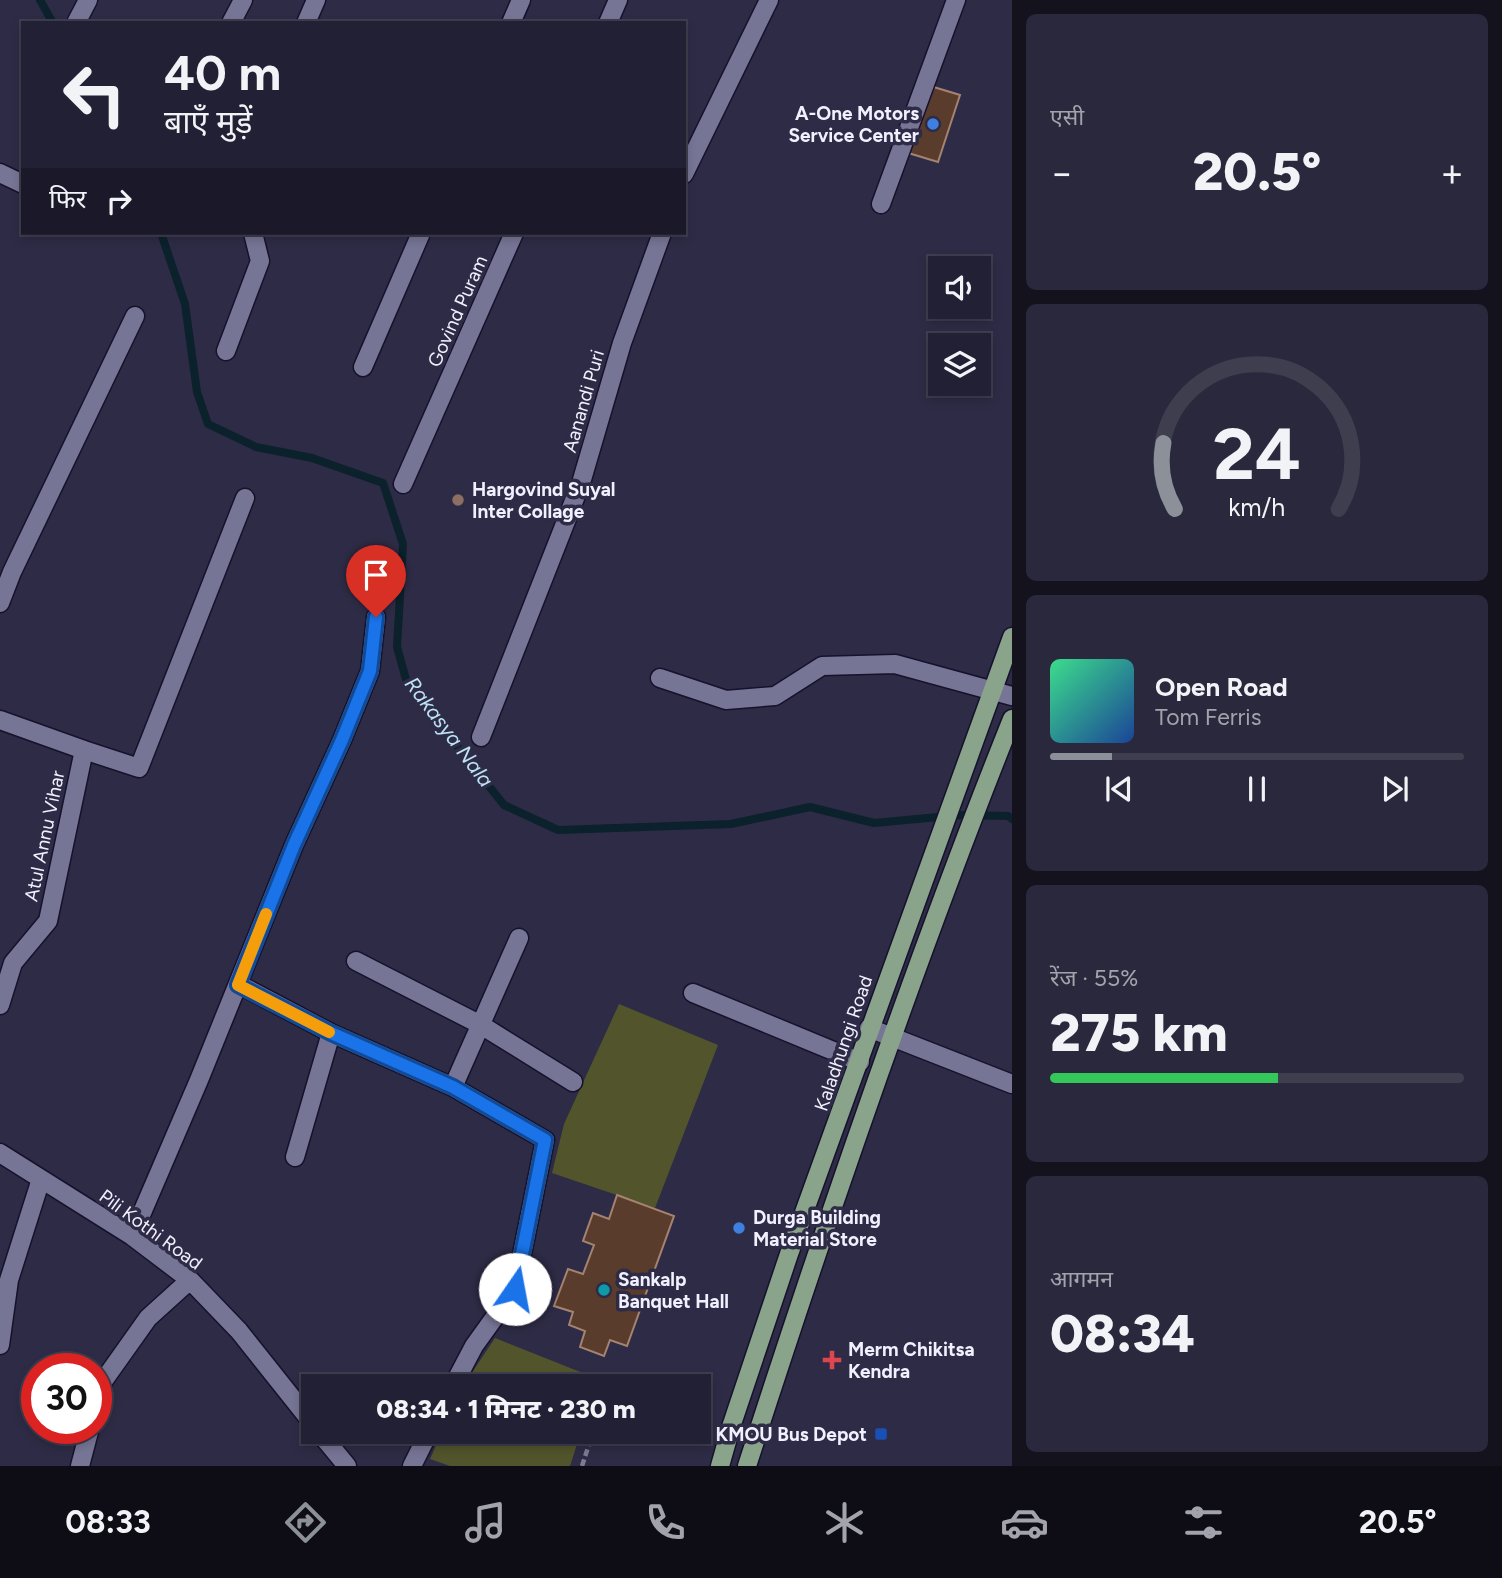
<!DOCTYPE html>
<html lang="hi">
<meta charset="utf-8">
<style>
:root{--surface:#222034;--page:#2a283c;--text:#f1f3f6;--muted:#a2a3ac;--line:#3f3e4f;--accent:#8c9099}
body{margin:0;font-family:Figtree,"Noto Sans Devanagari",sans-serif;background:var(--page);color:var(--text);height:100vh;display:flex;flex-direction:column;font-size:26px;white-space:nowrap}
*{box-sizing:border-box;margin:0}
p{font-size:23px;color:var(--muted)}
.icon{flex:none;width:38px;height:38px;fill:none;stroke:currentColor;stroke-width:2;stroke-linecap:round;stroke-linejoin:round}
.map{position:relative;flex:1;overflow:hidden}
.side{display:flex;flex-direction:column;gap:14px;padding:14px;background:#13121d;width:490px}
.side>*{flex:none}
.top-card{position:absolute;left:21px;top:21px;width:665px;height:214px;border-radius:0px;box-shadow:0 4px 10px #0003,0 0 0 2px var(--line);background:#222034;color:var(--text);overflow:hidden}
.controls{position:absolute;left:928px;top:256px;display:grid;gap:14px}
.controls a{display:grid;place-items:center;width:63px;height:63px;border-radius:0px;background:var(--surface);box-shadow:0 4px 10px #0003,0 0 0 2px var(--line);font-size:35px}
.speed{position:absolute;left:21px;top:1353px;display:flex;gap:14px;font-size:35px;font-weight:700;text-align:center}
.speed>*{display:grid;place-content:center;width:91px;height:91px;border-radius:50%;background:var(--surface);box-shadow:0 4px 10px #0003,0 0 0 2px var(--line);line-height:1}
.speed .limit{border:10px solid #d22;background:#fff;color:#111}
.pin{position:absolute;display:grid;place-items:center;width:60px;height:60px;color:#fff;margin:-72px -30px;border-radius:50% 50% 50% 0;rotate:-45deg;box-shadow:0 0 7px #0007}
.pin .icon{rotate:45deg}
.me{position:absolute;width:77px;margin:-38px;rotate:12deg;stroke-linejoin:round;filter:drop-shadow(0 0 5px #0008)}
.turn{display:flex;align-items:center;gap:24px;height:147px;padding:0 28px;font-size:32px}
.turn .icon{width:91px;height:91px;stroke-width:2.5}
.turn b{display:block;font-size:49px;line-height:60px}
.then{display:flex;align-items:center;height:66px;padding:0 28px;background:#0003;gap:14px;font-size:26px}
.big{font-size:52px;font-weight:800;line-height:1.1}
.side .tile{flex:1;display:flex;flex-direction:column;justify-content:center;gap:10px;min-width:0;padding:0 24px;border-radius:10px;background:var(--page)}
.side .dial{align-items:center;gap:0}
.dial svg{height:182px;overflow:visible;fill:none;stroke:var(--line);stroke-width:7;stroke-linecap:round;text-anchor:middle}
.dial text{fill:var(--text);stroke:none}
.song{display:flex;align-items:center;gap:21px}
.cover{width:84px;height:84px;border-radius:10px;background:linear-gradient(135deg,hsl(150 70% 55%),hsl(220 70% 35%))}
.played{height:7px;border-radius:4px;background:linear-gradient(90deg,var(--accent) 15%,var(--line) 15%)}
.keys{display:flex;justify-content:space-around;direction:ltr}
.heat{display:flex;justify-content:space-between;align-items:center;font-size:38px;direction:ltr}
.charge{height:10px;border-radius:5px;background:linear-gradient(90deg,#34c759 55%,var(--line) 0)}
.trip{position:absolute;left:301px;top:1374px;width:410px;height:70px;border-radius:0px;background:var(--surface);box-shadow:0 4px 10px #0003,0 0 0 2px var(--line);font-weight:800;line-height:70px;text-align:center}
.tab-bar{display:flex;height:112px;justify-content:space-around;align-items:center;background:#0e0d15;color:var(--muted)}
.tab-bar .icon{width:49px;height:49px}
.tab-bar .current{color:var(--accent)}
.tab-bar b{font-size:32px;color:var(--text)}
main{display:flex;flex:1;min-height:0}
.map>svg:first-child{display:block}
</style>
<main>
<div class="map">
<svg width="1012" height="1466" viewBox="0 0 1012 1466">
<rect width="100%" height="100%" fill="#2e2b46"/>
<path fill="#52552b" d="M619,1004L718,1045L655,1208L552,1173L564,1124Z
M495,1338L598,1379L596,1386H463Z
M442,1432H581L570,1466H450L430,1459Z"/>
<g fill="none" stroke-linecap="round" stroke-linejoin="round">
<path stroke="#0b212b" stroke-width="8" d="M40,0L53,23
M161,233L185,304L197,392L208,424L256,447L312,458L383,483L403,544L397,647L407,683L504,805L558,830L731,824L810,807L874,823L960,815L1008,816L1012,819"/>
</g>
<path fill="#5a3c2c" stroke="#a58371" stroke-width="2" d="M927,85L960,95L938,162L905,152Z
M617,1195L674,1216L627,1346L610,1340L604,1356L580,1347L585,1331L569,1325L573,1312L554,1306L568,1269L583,1274L594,1245L583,1241L593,1213L609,1219Z"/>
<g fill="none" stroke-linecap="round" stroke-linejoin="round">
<defs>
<path id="minor" d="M76,23L88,0
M231,23L243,0
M306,23L316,0
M511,23L521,0
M608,23L618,0
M0,173L23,184
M684,174L769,0
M881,204L956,0
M226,351L260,261L253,233
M363,367L421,233
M403,484L514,233
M0,603L12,572L135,316
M660,678L726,700L775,696L822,666L895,664L1012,696
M0,720L84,750L48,921L13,963L0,1005
M481,737L581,483L622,343L662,233
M84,750L139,768L245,498
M356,961L481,1025L573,1082
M238,984L331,1033L453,1087L545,1140L515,1289L474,1346L453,1386
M693,993L860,1062
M869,1028L1012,1084
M453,1087L519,938
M0,1153L132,1236L190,1280L239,1331L313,1424
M295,1157L331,1033
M132,1236L199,1080L294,845L342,740L370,671L376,617
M0,1345L9,1280L41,1179
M96,1407L104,1380L148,1318L190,1280
M319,1432L347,1466
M80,1466L90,1428
M412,1466L429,1432"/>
<path id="major" d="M720,1466L731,1427L789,1254L1012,637
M747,1466C828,1215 914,964 1012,719"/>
</defs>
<use href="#minor" stroke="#16122c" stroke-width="21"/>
<use href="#major" stroke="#16122c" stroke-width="21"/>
<path stroke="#7d7b91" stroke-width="4.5" stroke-dasharray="7 3.5" stroke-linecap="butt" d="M607,1386L608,1383
M582,1466L593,1432"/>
<use href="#minor" stroke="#777595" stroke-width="18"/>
<use href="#major" stroke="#8aa48c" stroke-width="18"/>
</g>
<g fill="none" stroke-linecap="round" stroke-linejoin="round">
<defs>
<path id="route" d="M376,617L370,671L342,740L294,845L238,985L331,1033L453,1087L545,1140L515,1289"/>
</defs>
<use href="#route" stroke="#114b97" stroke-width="18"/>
<use href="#route" stroke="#1a73e8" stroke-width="12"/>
<path stroke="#f59e0b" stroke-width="12" d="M266,914L238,985L329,1032"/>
</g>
<g fill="#3f7fe0" stroke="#2e2b46" stroke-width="2.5">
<circle cx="933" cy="124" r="7"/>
<circle cx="739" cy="1228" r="7"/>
</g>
<circle fill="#8d6e63" stroke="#2e2b46" stroke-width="2.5" cx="458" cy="500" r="7"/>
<circle fill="#0f9aa8" stroke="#2e2b46" stroke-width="2.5" cx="604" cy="1290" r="7"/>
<path fill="#e0444e" stroke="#2e2b46" stroke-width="2.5" d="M828.5 1349.5h7v7h7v7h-7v7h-7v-7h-7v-7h7z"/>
<rect fill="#1a4fb4" stroke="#2e2b46" stroke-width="2.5" x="874" y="1427" width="14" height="14" rx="3.5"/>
<g text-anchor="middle" stroke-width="7" stroke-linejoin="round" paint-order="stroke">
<g font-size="19" font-weight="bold" fill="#f0f0fe" stroke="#2e2b46" text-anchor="start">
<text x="919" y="120" text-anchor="end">A-One Motors<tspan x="919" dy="22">Service Center</tspan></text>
<text x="472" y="496">Hargovind Suyal<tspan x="472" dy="22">Inter Collage</tspan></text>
<text x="753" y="1224">Durga Building<tspan x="753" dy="22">Material Store</tspan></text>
<text x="618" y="1286">Sankalp<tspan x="618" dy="22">Banquet Hall</tspan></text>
<text x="848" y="1356">Merm Chikitsa<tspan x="848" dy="22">Kendra</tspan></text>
<text x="867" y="1441" text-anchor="end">KMOU Bus Depot</text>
</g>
<g font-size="19" fill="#f0f0fe" stroke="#2e2b46">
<text transform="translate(457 311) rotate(-66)" y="7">Govind Puram</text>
<text transform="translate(583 401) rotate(-74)" y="7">Aanandi Puri</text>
<text transform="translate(44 836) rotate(-78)" y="7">Atul Annu Vihar</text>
<text transform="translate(843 1043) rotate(-71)" y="7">Kaladhungi Road</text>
<text transform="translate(151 1229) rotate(36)" y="7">Pili Kothi Road</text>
</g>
<g font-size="21" font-style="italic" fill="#bde2f4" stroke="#2e2b46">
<text transform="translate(449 732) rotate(53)" y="7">Rakasya Nala</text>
</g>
</g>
</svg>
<div class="controls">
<a><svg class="icon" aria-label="sound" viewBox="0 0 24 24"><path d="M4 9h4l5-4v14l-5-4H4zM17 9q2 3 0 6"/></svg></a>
<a><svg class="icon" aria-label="layers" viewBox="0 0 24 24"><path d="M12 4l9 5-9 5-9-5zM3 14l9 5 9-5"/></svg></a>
</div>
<div class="speed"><div class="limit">30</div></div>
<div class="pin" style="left:376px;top:617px;background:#d93025"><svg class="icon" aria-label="arrive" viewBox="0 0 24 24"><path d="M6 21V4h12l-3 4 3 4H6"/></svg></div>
<svg class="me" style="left:515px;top:1289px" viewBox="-20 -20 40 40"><circle r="19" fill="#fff"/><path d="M0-13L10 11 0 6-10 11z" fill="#1a73e8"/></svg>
<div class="trip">08:34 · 1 मिनट · 230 m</div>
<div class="top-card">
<div class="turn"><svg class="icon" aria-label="left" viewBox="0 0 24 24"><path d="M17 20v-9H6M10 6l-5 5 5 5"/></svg><div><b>40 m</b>बाएँ मुड़ें</div></div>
<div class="then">फिर<svg class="icon" aria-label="right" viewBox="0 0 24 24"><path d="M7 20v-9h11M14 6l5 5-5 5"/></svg></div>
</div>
</div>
<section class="side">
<div class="tile"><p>एसी</p>
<div class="heat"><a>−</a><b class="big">20.5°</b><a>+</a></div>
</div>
<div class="tile dial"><svg viewBox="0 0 100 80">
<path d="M14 69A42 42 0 1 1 86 69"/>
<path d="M14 69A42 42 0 0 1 9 40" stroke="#8c9099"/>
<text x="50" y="56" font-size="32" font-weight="700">24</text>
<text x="50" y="72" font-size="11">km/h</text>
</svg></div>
<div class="tile">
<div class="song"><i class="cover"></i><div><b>Open Road</b><p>Tom Ferris</p></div></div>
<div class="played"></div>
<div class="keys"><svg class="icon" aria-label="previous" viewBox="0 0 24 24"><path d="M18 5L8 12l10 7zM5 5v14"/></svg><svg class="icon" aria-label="pause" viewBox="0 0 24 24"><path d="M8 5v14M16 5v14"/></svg><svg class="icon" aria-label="next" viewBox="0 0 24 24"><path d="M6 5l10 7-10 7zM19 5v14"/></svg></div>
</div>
<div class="tile"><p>रेंज · 55%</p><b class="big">275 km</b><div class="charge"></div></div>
<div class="tile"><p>आगमन</p><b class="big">08:34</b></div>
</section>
</main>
<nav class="tab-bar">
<b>08:33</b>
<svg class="icon current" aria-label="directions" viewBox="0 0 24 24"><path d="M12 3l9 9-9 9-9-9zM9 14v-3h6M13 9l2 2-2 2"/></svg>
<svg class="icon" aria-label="music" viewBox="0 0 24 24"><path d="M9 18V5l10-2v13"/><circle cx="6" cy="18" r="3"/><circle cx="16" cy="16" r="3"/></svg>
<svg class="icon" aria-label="phone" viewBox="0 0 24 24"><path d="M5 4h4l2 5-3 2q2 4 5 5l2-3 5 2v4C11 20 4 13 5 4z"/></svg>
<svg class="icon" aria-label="climate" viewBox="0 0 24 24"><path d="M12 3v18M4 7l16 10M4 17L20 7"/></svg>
<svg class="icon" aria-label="car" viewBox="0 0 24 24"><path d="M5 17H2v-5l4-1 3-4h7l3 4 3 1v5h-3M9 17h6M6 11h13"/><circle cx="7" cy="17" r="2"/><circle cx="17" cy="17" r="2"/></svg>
<svg class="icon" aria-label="filters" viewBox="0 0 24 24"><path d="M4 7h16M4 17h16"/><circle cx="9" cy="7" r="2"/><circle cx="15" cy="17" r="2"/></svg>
<b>20.5°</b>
</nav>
